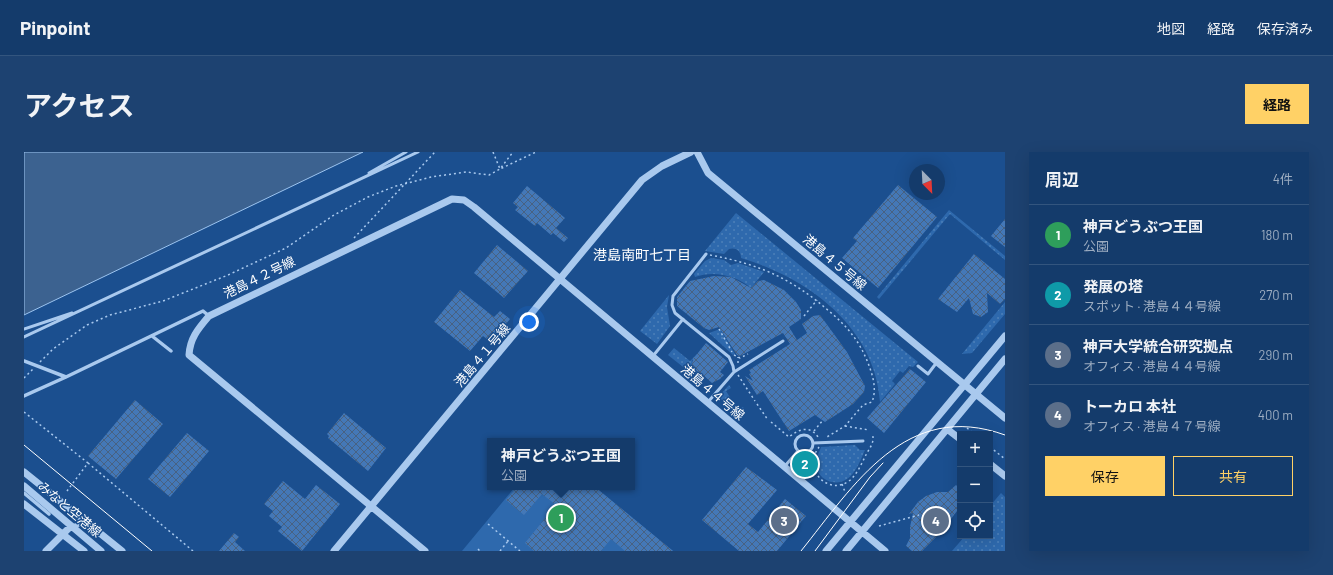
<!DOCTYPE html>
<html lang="ja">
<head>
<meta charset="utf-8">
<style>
	:root { --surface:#143b6b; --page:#1d4271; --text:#f1f3f6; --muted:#9dadc1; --line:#33557e; --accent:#ffd166 }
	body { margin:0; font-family:Barlow,"Noto Sans JP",sans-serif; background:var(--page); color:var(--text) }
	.controls { position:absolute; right:12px; bottom:12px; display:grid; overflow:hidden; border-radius:0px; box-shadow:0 4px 16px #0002 }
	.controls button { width:36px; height:36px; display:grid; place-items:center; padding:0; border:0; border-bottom:1px solid var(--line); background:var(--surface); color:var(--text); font:20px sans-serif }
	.compass { position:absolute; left:885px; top:12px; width:36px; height:36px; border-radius:50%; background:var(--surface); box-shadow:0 4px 16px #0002; rotate:156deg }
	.you { position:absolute; left:505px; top:170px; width:14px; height:14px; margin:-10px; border:3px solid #fff; border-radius:50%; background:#1a73e8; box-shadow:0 0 0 6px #1a73e833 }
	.badge { display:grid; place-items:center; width:26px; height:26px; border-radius:50%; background:var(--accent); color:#fff; font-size:13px; font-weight:700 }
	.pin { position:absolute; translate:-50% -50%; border:2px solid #fff; box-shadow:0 1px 4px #0006 }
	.popup { position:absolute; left:463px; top:286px; width:148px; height:52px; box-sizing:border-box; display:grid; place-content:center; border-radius:0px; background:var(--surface); filter:drop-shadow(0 1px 3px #0005); font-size:13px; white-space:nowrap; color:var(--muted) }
	.popup b { font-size:15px; color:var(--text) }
	.popup::after { content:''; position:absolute; left:50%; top:100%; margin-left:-8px; border:8px solid transparent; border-top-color:var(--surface) }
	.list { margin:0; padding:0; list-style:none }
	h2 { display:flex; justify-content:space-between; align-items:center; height:52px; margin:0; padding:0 16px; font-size:17px }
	h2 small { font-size:13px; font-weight:400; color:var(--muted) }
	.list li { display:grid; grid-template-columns:26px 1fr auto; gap:12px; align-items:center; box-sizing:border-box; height:60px; padding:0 16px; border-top:1px solid var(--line) }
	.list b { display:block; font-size:15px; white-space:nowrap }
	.list p { margin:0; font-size:13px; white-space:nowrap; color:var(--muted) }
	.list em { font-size:13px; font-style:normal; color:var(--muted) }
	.actions { display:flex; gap:8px; padding:12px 16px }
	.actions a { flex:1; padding:9px 0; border:1px solid var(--accent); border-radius:0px; text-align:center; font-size:14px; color:var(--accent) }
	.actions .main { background:var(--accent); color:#111 }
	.icon { flex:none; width:22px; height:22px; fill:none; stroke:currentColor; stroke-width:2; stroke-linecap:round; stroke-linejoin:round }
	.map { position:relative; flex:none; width:981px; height:399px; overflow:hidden; border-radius:0px }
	header { display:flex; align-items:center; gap:24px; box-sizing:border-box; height:56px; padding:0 20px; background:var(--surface); border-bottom:1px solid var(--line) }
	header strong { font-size:19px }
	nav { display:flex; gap:22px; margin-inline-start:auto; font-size:14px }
	.intro { display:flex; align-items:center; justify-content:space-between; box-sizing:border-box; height:96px; padding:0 24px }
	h1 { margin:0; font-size:28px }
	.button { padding:10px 18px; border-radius:0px; background:var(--accent); color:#111; font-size:14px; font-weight:700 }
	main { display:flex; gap:24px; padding:0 24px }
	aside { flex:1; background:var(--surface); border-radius:0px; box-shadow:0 4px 16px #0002 }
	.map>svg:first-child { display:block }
	.grass { fill:url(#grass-dots) }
	.green { fill:#2e69ad }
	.water { fill:#3c6290; stroke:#9cc4f0 }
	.building { fill:url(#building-cross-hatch) }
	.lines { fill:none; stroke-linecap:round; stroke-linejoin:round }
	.path { stroke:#a9c9ee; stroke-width:1.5; stroke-dasharray:2 3; stroke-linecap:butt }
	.service { stroke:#a9c9ee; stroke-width:3 }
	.pedestrian { stroke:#a9c9ee; stroke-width:3.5 }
	.minor { stroke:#a9c9ee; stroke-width:4 }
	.tertiary { stroke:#a9c9ee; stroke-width:7 }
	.tram { stroke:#fff; stroke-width:1 }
	.labels { text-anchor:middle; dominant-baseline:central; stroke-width:3; stroke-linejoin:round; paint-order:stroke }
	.street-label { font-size:13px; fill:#fff; stroke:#1b4f8f }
	.neighbourhood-label { font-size:14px; fill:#fff; stroke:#1b4f8f }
</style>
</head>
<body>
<header>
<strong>Pinpoint</strong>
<nav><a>地図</a><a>経路</a><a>保存済み</a></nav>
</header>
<div class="intro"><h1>アクセス</h1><a class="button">経路</a></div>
<main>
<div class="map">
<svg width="981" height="399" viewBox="0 0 981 399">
	<defs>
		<pattern id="grass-dots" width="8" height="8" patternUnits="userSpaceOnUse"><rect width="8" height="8" fill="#2e69ad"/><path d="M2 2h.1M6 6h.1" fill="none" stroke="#4d80b9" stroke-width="1.8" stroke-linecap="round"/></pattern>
		<pattern id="building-cross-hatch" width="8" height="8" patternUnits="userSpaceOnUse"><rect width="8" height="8" fill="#4478b7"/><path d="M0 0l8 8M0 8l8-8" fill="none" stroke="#486282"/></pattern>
	</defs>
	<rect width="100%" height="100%" fill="#1b4f8f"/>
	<path class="grass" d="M925 58 981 104V108L926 62 855 147 853 145Z
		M712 61 894 210 889 215 885 214 879 221 876 219 868 229 871 232 856 250C851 175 784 126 717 106 717 99 712 95 705 97L700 102 681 99Z
		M687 106 700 108 707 113 714 111 740 120 727 136C713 124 690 118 671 125L670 122 681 109Z
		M645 143 643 155 646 174 633 192 616 179Z
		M981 150V162L948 201 938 202Z
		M696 177 711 202 709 203 685 181Z
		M650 196 666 209 673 202 678 207 668 208 669 220 673 226 644 203Z
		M705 233 707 236 702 239 714 258 719 255 721 259 718 264 694 245Z
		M831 293 836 298H841C837 307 832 321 823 327 810 336 791 326 792 310 792 304 796 300 797 295Z
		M977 341 981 345V399H928L941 384H966V354Z"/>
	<path class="green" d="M491 335H571L649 399H438Z"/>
	<path class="water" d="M0 0H339L0 163Z"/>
	<path class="building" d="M874 33 913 65 854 136 818 106 833 89 829 86Z
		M503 34 541 66 532 76 544 86 540 90 529 81 527 83 513 71 511 74 491 58 494 55 489 51Z
		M981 67V95L967 84Z
		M473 93 504 119 480 146 450 121Z
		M950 102 981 127V147L976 152 963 141 964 160 957 165 949 162 945 146 933 160 914 147Z
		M690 124 707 125 727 136 734 129 740 128 760 138 772 150 777 158V167L765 175 773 188 783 181 778 172 789 164 796 163 823 200 841 234 840 240 829 252 801 270 791 263 765 279 739 239 733 243 721 224 729 229 725 222 727 221 725 218 766 192 759 181 716 204 713 203 695 175 685 178 680 176 653 154V145L666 129Z
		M436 138 470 165 476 159 486 167 467 190 459 184 446 199 410 170Z
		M682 191 704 210 696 220 700 223 696 227 688 231 680 224 676 229 669 220 668 212 669 207Z
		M886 217 902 230 860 281 843 266Z
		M111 248 139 272 92 327 64 304Z
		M320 261 362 296 344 319 304 286 305 284 303 282Z
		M163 281 185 299 146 345 124 327Z
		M722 315 753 338 724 372 734 380 761 347 782 364 753 399H715L678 368Z
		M259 329 281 347 292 333 316 352 278 399 254 379 258 375 245 364 249 359 240 352Z
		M932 333 936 337V355L918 379 898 399H888L882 394 886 386V375L889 361 885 362 894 350 902 344 913 340H924Z
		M493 335H525L538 346 547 335H571L649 399H601L587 387 577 399H510L501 391 532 353 518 342 500 363 482 348Z
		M210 381 215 385 211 390 221 399H195Z"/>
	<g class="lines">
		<path class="path" d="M469 0 476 17 512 0
			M330 86 411 0
			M686 103C735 112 769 127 806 160 823 174 836 190 844 211 849 224 853 237 848 250L839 253 821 274 803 285
			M780 164 793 148
			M695 177 708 200
			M710 203 716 206 724 202
			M16 210 29 197 63 173 86 163 139 149 204 123 262 96 310 63 344 45 372 34 407 25 442 20 465 23 476 17 489 0
			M714 211V205
			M714 223 731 249
			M0 226 9 217
			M733 252 744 268
			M0 260 64 311 43 339
			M747 270 765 285C775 277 786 273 794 285
			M821 274 845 278
			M943 276 950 282
			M790 279 799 268
			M966 295 981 307
			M789 305C786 324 807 342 825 329 834 322 838 310 843 301 847 294 851 289 848 281
			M64 311 169 399
			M772 315 779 307 790 303 795 295
			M818 332 821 340
			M464 372 496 399
			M855 374 895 363
			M454 397 456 399
			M476 399 484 389"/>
		<path class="service" d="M345 21 382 0
			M682 102 649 144 648 153 651 161 705 205 709 214 710 220
			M0 177 48 161
			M0 185 394 0
			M629 204 659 167
			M894 214 904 222 913 210
			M684 250 710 220 759 189
			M771 292a9 9 0 1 1 18 0a9 9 0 1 1-18 0Z
			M789 291 839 289
			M761 314 774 299"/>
		<path class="pedestrian" d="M128 184 147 199
			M0 209 42 225 179 159 185 164
			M0 244 42 225
			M0 341 25 362"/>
		<path class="minor" d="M48 374 65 371"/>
		<path class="tertiary" d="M673 0 684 21 981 266
			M923 277 936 287
			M966 312 981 324
			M0 320 98 399
			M0 334 77 399
			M0 352 60 399
			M22 399 47 374
			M310 399 618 28 638 14 667 0
			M401 399 165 203C166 186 174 177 185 164L428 47 440 48 450 55 861 399
			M802 399 981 184
			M822 399 981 207"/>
		<path class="tram" d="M0 293 128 399
			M777 399C830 333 882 247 981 283
			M791 399 846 325 859 311"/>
	</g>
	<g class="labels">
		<g class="street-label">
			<text transform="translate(811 110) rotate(40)">港島４５号線</text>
			<text transform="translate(235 125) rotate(-26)">港島４２号線</text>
			<text transform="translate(458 203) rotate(-50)">港島４１号線</text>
			<text transform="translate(689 240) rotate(40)">港島４４号線</text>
			<text transform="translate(46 357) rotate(40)">みなと空港線</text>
		</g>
		<g class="neighbourhood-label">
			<text x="618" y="102">港島南町七丁目</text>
		</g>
	</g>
</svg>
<div class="controls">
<button>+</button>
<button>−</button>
<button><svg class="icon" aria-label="locate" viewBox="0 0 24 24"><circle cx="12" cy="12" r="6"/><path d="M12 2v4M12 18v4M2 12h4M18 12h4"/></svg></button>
</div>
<svg class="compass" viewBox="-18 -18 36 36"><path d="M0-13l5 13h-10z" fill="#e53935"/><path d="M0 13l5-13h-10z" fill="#9dadc1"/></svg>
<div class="you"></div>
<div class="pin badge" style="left:537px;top:366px;background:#2e9e5b">1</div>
<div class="popup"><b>神戸どうぶつ王国</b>公園</div>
<div class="pin badge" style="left:781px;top:312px;background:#0f9aa8">2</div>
<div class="pin badge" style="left:760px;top:369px;background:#5c6f8a">3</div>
<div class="pin badge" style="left:912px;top:369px;background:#5c6f8a">4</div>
</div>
<aside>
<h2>周辺<small>4件</small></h2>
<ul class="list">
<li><span class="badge" style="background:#2e9e5b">1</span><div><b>神戸どうぶつ王国</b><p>公園</p></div><em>180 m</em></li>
<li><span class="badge" style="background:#0f9aa8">2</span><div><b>発展の塔</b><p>スポット · 港島４４号線</p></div><em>270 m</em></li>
<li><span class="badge" style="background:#5c6f8a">3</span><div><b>神戸大学統合研究拠点</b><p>オフィス · 港島４４号線</p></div><em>290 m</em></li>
<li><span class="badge" style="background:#5c6f8a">4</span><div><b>トーカロ 本社</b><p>オフィス · 港島４７号線</p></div><em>400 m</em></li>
</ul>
<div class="actions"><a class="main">保存</a><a>共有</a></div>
</aside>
</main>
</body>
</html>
